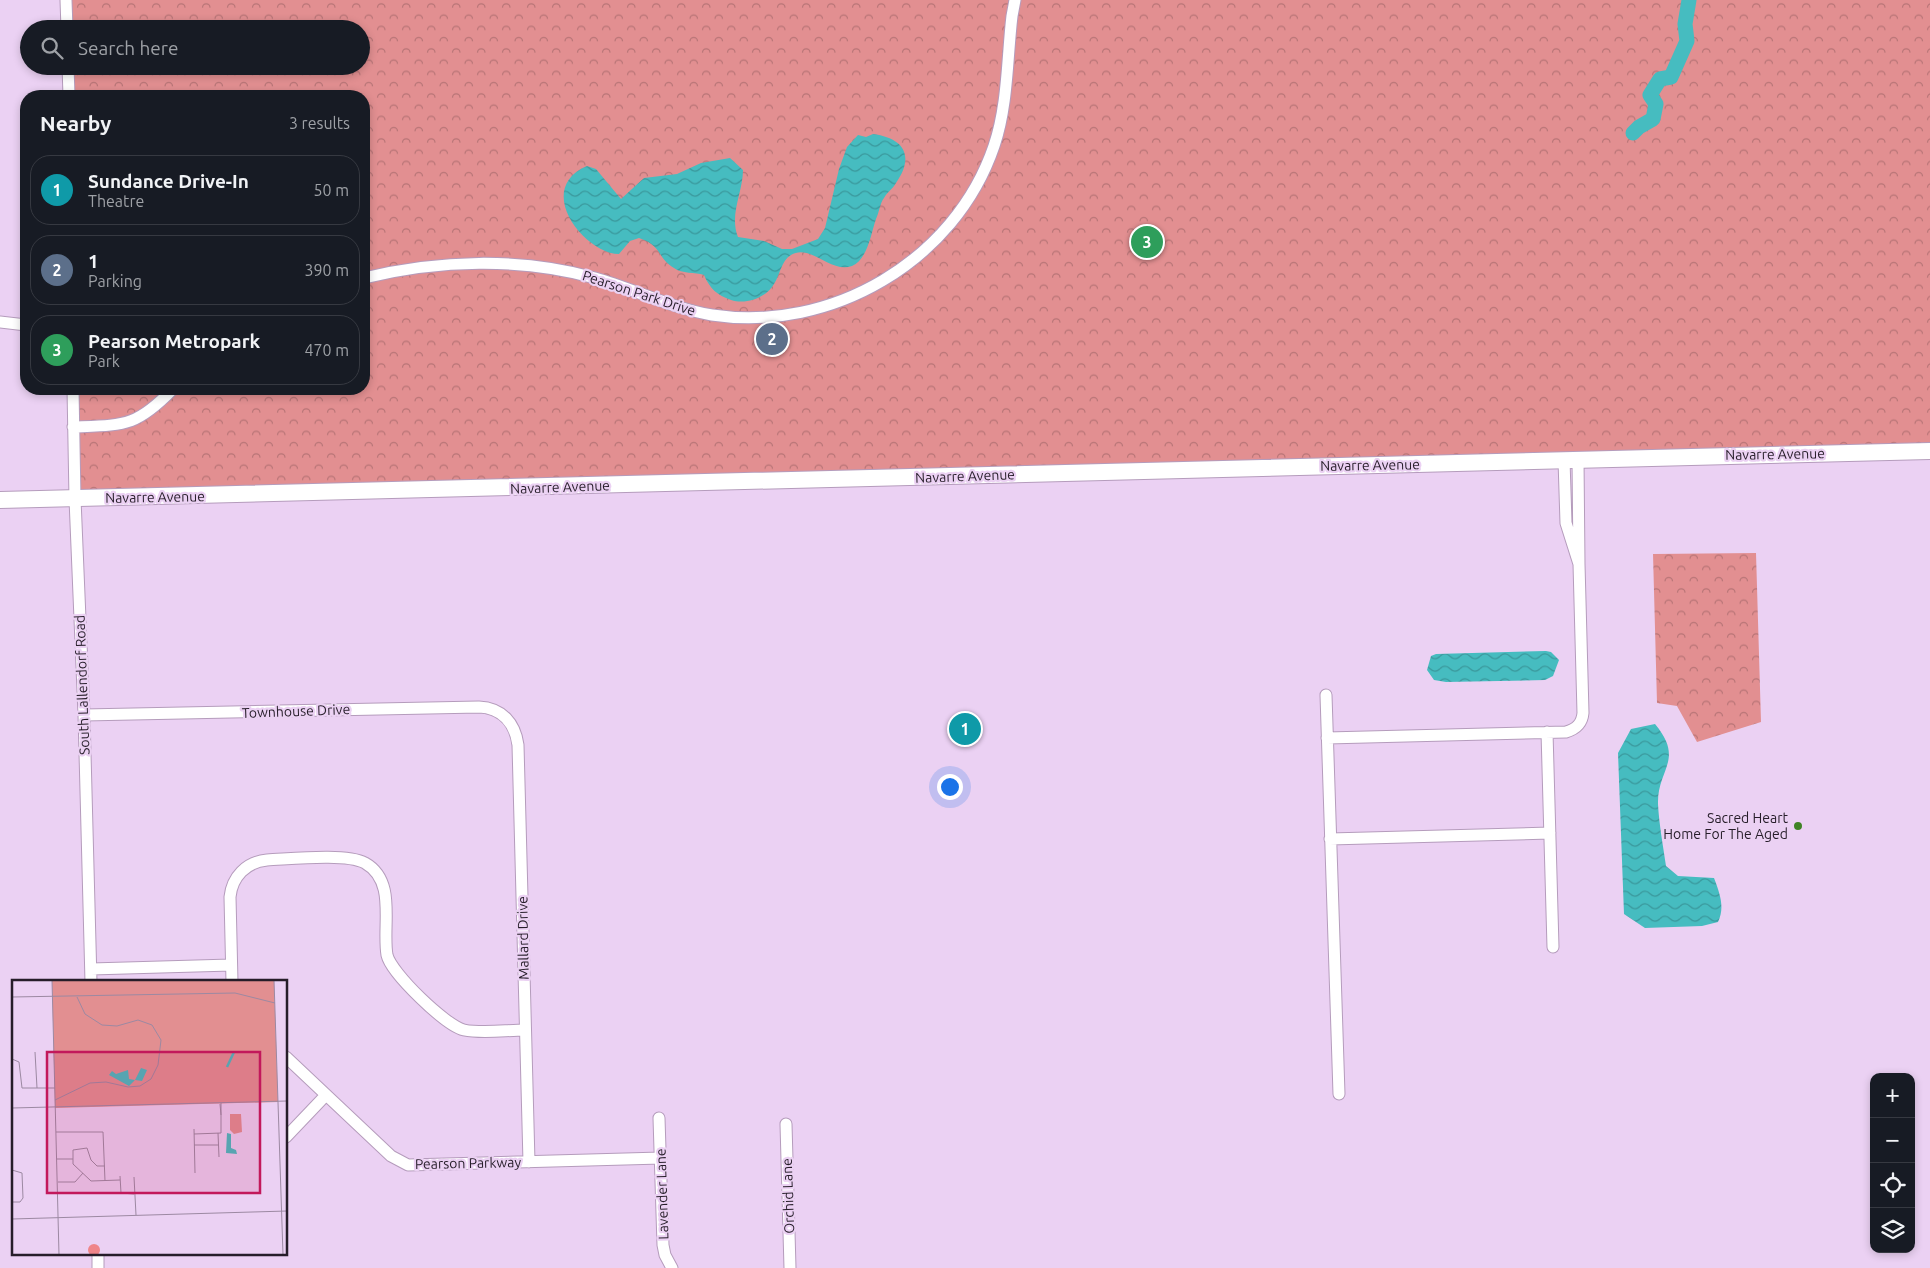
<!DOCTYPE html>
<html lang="en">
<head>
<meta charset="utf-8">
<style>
	:root { --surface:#171b24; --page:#20242c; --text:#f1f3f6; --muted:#9ea1a6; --line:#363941; --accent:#8c9099 }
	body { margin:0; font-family:Ubuntu,sans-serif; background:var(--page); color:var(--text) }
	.controls { position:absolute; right:15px; bottom:15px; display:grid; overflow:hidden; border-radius:10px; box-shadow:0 2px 8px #0003 }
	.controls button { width:45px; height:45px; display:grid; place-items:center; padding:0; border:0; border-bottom:1px solid var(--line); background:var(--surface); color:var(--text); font:25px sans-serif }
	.you { position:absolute; left:949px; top:786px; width:18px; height:18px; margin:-12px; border:4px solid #fff; border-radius:50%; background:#1a73e8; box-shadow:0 0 0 8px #1a73e833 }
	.badge { display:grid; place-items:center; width:32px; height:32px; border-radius:50%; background:var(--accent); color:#fff; font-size:16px; font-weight:700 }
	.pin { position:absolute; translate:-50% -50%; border:2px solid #fff; box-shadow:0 1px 5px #0006 }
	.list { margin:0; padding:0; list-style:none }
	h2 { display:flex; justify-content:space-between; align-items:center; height:65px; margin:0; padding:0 20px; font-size:21px }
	h2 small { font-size:16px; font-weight:400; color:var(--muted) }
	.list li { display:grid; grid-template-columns:32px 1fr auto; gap:15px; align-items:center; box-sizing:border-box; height:70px; margin:0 10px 10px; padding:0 10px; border:1px solid var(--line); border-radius:20px }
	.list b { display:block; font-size:19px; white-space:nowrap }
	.list p { margin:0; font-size:16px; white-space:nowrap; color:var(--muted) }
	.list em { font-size:16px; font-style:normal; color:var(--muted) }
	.icon { flex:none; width:28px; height:28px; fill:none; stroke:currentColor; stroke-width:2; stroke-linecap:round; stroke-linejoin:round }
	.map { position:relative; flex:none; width:1930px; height:1268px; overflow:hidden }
	.search { position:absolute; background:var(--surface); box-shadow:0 2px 8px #0003; left:20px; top:20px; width:350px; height:55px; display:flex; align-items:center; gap:12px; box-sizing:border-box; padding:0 18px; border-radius:28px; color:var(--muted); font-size:19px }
	.panel { position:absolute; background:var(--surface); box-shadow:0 2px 8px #0003; left:20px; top:90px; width:350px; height:305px; border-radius:20px }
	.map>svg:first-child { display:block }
	.park { fill:url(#park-crowns) }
	.water { fill:url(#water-waves) }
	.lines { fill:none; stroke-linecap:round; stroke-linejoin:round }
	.river { stroke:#46bcc0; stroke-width:15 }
	.minor-casing { stroke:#b59cbc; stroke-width:13 }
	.highway-casing { stroke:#b59cbc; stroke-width:18 }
	.minor { stroke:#fff; stroke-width:11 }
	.highway { stroke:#fff; stroke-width:16 }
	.poi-dot { fill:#3f8225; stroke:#ebd1f3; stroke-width:2 }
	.labels { text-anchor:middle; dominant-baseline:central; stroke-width:4.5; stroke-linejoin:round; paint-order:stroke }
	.street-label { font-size:14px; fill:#261d29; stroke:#ebd1f3 }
	.poi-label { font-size:14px; fill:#261d29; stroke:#ebd1f3; text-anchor:end }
	.inset-river { fill:none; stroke:#46bcc0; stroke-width:2.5 }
	.inset-road { fill:none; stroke:#9c89a2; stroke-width:1 }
	.view { fill:#c2185b; fill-opacity:0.15; stroke:#c2185b; stroke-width:2.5 }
	.inset-edge { fill:none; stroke:#261d29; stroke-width:2.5 }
</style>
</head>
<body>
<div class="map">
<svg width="1930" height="1268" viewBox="0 0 1930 1268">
	<defs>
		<pattern id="park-crowns" width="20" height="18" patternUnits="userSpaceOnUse" patternTransform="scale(1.25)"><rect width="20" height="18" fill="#e28f91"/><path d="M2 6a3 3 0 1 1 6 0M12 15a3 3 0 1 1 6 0" fill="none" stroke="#b77476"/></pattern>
		<pattern id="water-waves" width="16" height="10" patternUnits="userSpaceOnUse" patternTransform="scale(1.25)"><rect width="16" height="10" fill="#46bcc0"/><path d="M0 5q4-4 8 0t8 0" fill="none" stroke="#3a989c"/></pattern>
	</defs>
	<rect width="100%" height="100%" fill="#ebd1f3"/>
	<path class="park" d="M66 0H1930V451L75 499 73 389H364V96H69L68 66H361V29H67Z
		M1756 553 1761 722 1697 742 1677 706 1657 703 1653 554Z"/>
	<path class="water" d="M873 134C904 138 915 156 896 183 893 189 887 192 884 198 880 203 879 213 876 219 871 233 868 259 852 266 831 274 810 243 791 255 781 261 780 275 774 284 766 298 746 305 731 300 717 295 710 289 704 275 695 272 682 274 674 268 656 257 663 246 639 238L630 241 619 254C585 254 533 189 587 166L596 169 621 199 644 178 677 174 701 163 730 158 743 170C743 192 729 215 738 237L764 241 782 249H792L818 239 825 228 839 169 847 147 858 135 866 137Z
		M1546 651 1551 652 1559 660 1553 676 1545 680 1446 682 1434 680 1427 670 1431 656 1436 654Z
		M1655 724C1685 760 1657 769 1658 804 1659 824 1663 845 1666 866L1678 876 1714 878C1720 894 1725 907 1718 922L1702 926 1645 928 1624 914 1618 753 1631 729Z"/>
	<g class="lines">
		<path class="river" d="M1633 133 1639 127 1653 119 1656 104 1650 95 1660 79 1671 77 1687 41 1685 24 1689 0"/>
		<g class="minor-casing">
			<path id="minor" d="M66 0 67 29
				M68 66 69 96
				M364 278C438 260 520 257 595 278 634 289 671 308 712 315 831 333 955 261 994 146 1008 105 1007 58 1012 16L1015 0
				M0 322 26 325
				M73 389 75 499 84 715 91 982
				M73 427C125 425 136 427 173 389
				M1564 460 1566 523 1579 564 1578 459
				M1326 695 1339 1094
				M84 715 479 707C502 708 515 723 518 745L529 1162
				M1547 732 1553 947
				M1327 738 1566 732C1576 729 1582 724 1583 713L1579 564
				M1330 839 1550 833
				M91 969 231 965
				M232 982 230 897C232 877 246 862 267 860 291 859 346 853 365 863 397 881 382 925 387 955 391 973 446 1026 464 1030 483 1034 506 1030 525 1030
				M286 1057 391 1156 408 1165 661 1158
				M659 1118 663 1245 665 1255 672 1268
				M786 1124 790 1268
				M286 1137 326 1095
				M98 1254V1268"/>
		</g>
		<g class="highway-casing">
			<path id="highway" d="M0 500 1930 451"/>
		</g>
		<use href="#minor" class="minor"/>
		<use href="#highway" class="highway"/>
	</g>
	<circle class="poi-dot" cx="1798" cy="826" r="5"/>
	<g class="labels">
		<g class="street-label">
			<text transform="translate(639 293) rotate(18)">Pearson Park Drive</text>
			<text transform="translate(1775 454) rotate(-1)">Navarre Avenue</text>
			<text transform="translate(1370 465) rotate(-1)">Navarre Avenue</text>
			<text transform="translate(965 476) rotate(-2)">Navarre Avenue</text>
			<text transform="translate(560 487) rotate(-2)">Navarre Avenue</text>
			<text transform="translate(155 497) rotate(-1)">Navarre Avenue</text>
			<text transform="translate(82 685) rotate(-92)">South Lallendorf Road</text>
			<text transform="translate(296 711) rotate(-2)">Townhouse Drive</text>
			<text transform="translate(523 938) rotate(-91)">Mallard Drive</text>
			<text transform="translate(468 1163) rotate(-1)">Pearson Parkway</text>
			<text transform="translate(662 1194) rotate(-92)">Lavender Lane</text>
			<text transform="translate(788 1196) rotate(-92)">Orchid Lane</text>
		</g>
		<g class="poi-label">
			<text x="1788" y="818">Sacred Heart<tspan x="1788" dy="16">Home For The Aged</tspan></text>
		</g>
	</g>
	<g transform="translate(12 980)">
		<rect width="275" height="275" fill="#ebd1f3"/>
		<path d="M76 270a6 6 0 1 1 12 0a6 6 0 1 1-12 0Z" fill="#ef8589"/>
		<path d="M40 0H262L266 122 43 128ZM218 134H229L230 152 222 154 218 150Z" fill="#e28f91"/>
		<path d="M129 88 135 90 130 101 123 100 117 106 97 95 100 91 104 94 116 90 117 99 123 100ZM215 153 219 154V168L224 170 225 174 214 173Z" fill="#46bcc0"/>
		<path class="inset-river" d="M215 87 222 72"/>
		<path class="inset-road" d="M40 0 47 275M262 0 271 275M0 17 223 13 263 23M23 72 25 108M0 79 7 82 10 108H43M43 120 78 103 94 102 116 107 128 106 139 99 146 85 149 60 140 45 126 40 105 46 90 45 73 34 65 17M208 124 209 135V123M0 128 275 121M182 149 183 193M44 152H91L93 201M206 153 207 177M182 154 209 153V135M182 165H206M45 179H61M93 186H85L79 180 75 168 61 170V184L79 201 108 200M0 190 10 193 11 218 8 222H0M108 196 109 213 122 214M122 197 124 235M46 202H63L71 193M0 239 275 231"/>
		<path class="view" d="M35 72H248V213H35Z"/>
		<rect width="275" height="275" class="inset-edge"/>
	</g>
</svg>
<div class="controls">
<button>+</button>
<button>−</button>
<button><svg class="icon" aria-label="locate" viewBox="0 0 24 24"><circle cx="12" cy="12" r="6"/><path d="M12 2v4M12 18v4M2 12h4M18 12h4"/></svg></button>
<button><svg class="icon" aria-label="layers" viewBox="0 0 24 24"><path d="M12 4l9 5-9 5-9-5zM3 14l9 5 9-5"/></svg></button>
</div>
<div class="you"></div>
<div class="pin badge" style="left:965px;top:729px;background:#0f9aa8">1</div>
<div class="pin badge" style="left:772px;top:339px;background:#5c6f8a">2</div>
<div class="pin badge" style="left:1147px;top:242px;background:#2e9e5b">3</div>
<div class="search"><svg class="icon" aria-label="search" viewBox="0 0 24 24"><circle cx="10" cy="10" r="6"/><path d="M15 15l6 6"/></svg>Search here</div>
<section class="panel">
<h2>Nearby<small>3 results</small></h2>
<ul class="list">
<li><span class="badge" style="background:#0f9aa8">1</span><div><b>Sundance Drive-In</b><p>Theatre</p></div><em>50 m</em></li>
<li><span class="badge" style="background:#5c6f8a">2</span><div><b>1</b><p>Parking</p></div><em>390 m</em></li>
<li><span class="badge" style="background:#2e9e5b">3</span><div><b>Pearson Metropark</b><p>Park</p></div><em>470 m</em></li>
</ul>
</section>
</div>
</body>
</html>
